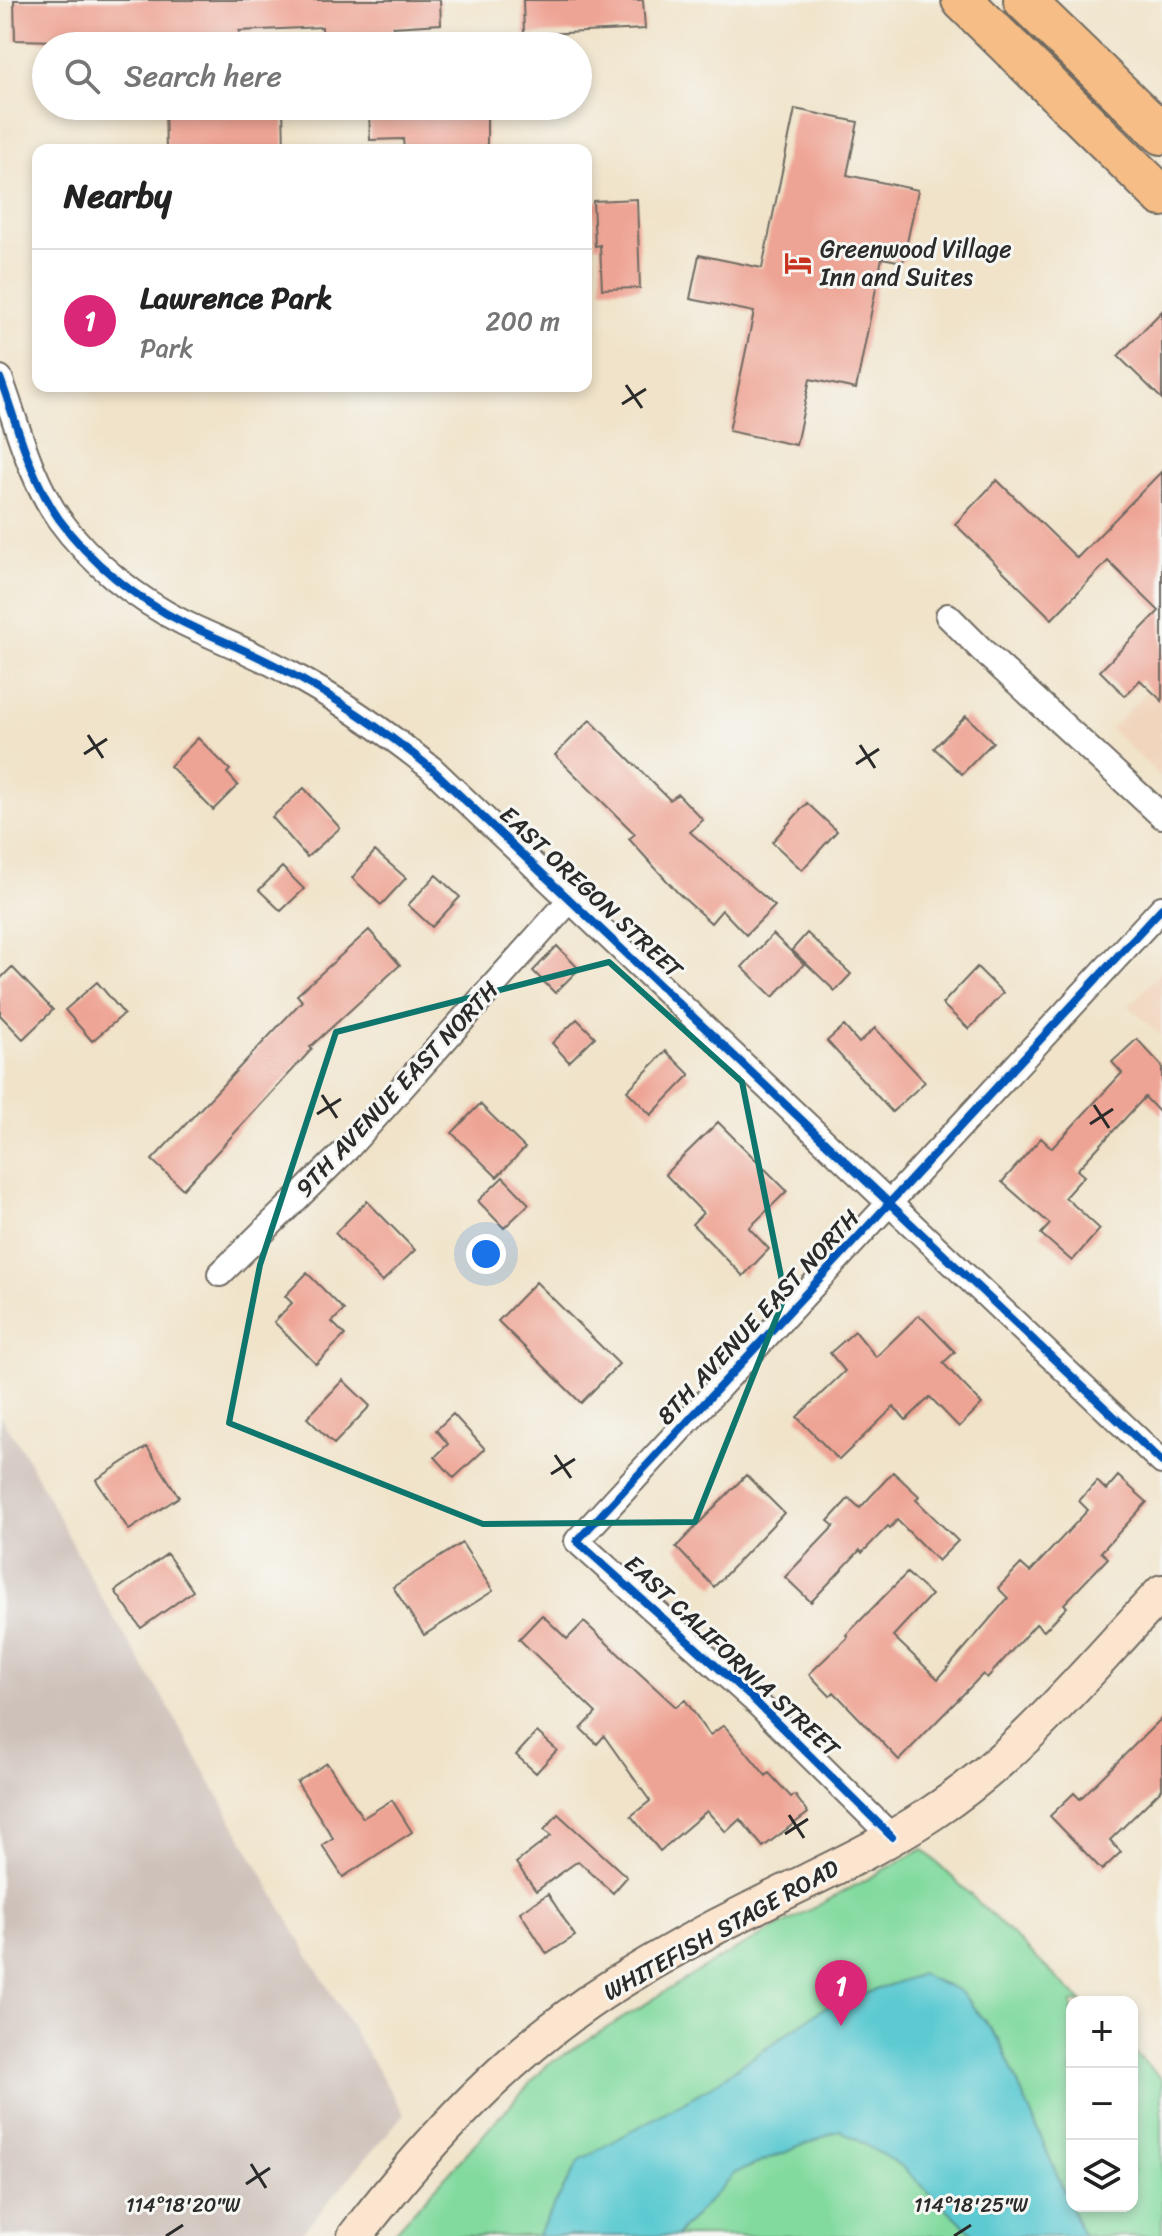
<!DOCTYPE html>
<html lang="en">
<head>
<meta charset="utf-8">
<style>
	:root { --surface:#fff; --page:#f6f6f6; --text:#222; --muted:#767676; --line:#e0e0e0; --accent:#db2777 }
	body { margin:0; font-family:Sriracha,sans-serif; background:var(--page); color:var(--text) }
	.controls { position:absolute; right:24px; bottom:24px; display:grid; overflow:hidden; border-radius:16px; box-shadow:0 4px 12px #0003 }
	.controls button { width:72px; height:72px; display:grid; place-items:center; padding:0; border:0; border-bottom:2px solid var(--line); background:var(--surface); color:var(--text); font:40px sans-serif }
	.you { position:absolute; left:486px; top:1254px; width:28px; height:28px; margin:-20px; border:6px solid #fff; border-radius:50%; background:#1a73e8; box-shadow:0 0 0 12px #1a73e833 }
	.badge { display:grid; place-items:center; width:52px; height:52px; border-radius:50%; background:var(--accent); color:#fff; font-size:26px; font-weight:700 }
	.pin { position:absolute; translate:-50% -66px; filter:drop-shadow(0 2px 4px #0008) }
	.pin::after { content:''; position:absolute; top:42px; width:28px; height:24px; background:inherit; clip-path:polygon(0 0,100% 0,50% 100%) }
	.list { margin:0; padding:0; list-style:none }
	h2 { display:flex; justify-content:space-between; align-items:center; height:104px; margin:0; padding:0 32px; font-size:34px }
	h2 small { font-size:26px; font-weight:400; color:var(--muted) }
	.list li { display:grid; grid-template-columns:52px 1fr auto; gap:24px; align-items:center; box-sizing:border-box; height:144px; padding:0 32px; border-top:2px solid var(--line) }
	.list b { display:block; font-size:30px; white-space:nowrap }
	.list p { margin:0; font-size:26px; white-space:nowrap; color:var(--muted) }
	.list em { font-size:26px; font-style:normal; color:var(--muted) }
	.icon { flex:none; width:44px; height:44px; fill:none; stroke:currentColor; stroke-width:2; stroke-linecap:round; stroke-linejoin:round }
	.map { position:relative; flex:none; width:1162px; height:2236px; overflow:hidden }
	.search { position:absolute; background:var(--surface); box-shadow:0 4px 12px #0003; left:32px; top:32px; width:560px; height:88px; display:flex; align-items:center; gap:20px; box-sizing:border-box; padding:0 28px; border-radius:44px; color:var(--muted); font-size:30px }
	.panel { position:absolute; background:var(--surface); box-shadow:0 4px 12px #0003; left:32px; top:144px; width:560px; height:248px; border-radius:16px }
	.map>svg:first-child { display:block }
	.built { fill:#f1d5bd }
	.industrial { fill:#cec1ba }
	.green { fill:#82da9f; stroke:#568265; stroke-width:2 }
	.water { fill:#5dcad2; stroke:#447a7e; stroke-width:2 }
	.building { fill:#eea494 }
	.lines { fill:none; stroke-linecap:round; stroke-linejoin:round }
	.minor-casing { stroke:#706b62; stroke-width:28 }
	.secondary-casing { stroke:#706b62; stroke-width:38 }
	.trunk-casing { stroke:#706b62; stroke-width:44 }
	.minor { stroke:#fff; stroke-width:24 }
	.secondary { stroke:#fbe5cf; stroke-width:34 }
	.trunk { stroke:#f6be86; stroke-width:40 }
	.cycleway-casing { stroke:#f6f6f2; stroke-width:13 }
	.cycleway { stroke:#0057b8; stroke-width:8 }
	.marked { fill:none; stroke:#0f766e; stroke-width:6; stroke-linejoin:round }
	.ticks { fill:none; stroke:#2b2b2b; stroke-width:3 }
	.labels { text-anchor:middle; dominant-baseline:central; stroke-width:6; stroke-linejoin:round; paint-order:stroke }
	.poi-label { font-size:24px; fill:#2b2b2b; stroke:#f6f6f2; text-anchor:start }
	.street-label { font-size:24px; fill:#2b2b2b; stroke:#f6f6f2 }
	.ticks-label { font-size:20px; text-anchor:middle; fill:#2b2b2b; stroke:#f6f6f2; stroke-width:6; stroke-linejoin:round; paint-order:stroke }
</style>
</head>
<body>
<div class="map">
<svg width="1162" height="2236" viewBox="0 0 1162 2236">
	<rect width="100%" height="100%" fill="#f6f6f2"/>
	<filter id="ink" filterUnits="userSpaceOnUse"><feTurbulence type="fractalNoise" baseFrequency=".0125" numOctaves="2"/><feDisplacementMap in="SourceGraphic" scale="16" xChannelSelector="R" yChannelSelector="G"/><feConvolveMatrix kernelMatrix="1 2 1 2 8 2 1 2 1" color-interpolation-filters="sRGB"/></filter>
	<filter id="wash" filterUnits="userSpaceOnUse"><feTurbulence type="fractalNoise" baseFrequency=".006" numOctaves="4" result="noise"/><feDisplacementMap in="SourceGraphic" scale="32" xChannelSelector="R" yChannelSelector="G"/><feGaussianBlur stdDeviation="1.8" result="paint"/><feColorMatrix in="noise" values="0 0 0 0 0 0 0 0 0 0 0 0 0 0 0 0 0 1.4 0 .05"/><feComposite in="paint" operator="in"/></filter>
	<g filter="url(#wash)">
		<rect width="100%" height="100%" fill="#f0e3c9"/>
		<path class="built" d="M1162 676V778L1111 729Z
			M1162 971V1037L1129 1006Z"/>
		<path class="industrial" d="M0 1416 22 1449 100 1595 163 1698 307 1953 404 2114 299 2236H0Z"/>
		<path class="green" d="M923 1849 1082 2002H1072V2206H1132V2050L1162 2079V2236H391L547 2065 713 1962Z"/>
		<path class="water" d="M921 1974 962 1993 999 2039 1083 2236H976L901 2166 840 2130 735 2173 676 2236H537L580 2160 708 2088 824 2008Z"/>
		<g id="blocks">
			<path class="building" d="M14 0H440L441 24 393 27 394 46H323L322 27 239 31V38L189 39V44L15 40Z
				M523 0H643L645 29 524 35Z
				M165 106H283L284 150H166Z
				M369 106H487V150H404L403 139 370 140Z
				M795 109 858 122 847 175 918 190 903 262 882 258 856 389 810 379 796 445 729 431 754 312 690 299 699 255 762 268Z
				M637 199 640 288 602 289 600 245 595 246 593 201Z
				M1162 311V399L1118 356Z
				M1162 471V701L1140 680 1125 696 1100 671 1159 611 1108 561 1052 619 955 524 997 480 1077 558Z
				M966 716 993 742 962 774 934 748Z
				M590 720 670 800 678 794 703 820 690 832 775 906 746 935 722 910 711 923 678 893 629 839 635 834 555 755Z
				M198 738 230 770 227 773 238 785 213 810 170 766Z
				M304 788 340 828 307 857 272 817Z
				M807 803 837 831 802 870 772 842Z
				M375 851 406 878 381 905 352 878Z
				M282 867 304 889 281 911 259 890Z
				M436 875 460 897 432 927 408 905Z
				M369 930 400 965 310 1047 312 1049 183 1189 152 1160 302 1001 297 995Z
				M807 933 851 974 835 991 792 950Z
				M773 934 804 964 773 997 742 967Z
				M557 946 579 969 555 993 533 971Z
				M12 967 53 1010 23 1039 0 1015V979Z
				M977 967 1003 993 969 1029 942 1004Z
				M97 982 124 1014 92 1041 65 1010Z
				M577 1019 595 1037 569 1062 552 1043Z
				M844 1026 859 1043 875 1028 925 1082 892 1112 827 1041Z
				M1137 1039 1162 1066V1115L1145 1097 1077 1170 1084 1176 1065 1197 1100 1229 1072 1261 1041 1234 1050 1224 1002 1182 1041 1138 1052 1148 1122 1073 1112 1062Z
				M666 1051 690 1075 651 1115 627 1091Z
				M480 1104 525 1148 497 1177 452 1133Z
				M718 1122 787 1191 749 1228 769 1249 743 1276 692 1224 703 1213 665 1174Z
				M503 1177 529 1204 504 1228 478 1201Z
				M367 1201 415 1250 382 1282 335 1233Z
				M307 1273 344 1310 332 1322 345 1335 316 1364 274 1322 292 1303 285 1296Z
				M536 1282 619 1364 581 1403 498 1321Z
				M919 1315 955 1352 943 1363 982 1404 959 1427 930 1397 906 1420 894 1407 839 1460 797 1417 845 1371 830 1353 855 1331 876 1357Z
				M343 1380 370 1406 334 1444 307 1418Z
				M453 1414 485 1449 454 1478 435 1457 448 1444 436 1430Z
				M147 1447 179 1497 129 1530 96 1480Z
				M893 1472 919 1496 916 1500 958 1541 938 1561 897 1520 890 1528 888 1526 862 1553 860 1550 811 1602 785 1577 834 1526 828 1521 849 1498 860 1508Z
				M746 1475 784 1513 714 1587 676 1547Z
				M1118 1476 1147 1502 1101 1552 1108 1558 1064 1604 1067 1607 1044 1631 1036 1624 987 1678 983 1674 899 1760 834 1692 830 1696 809 1674 848 1637 846 1635 907 1573 931 1595 893 1636 938 1679 1008 1598 998 1588 1021 1564 1030 1572 1088 1510 1079 1501 1097 1481 1106 1490Z
				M462 1543 493 1591 424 1635 393 1587Z
				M167 1554 193 1591 141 1628 115 1591Z
				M542 1615 567 1639 584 1622 676 1707 685 1700 710 1735 724 1725 766 1776 769 1773 791 1797 795 1795 808 1813 763 1847 740 1819 726 1832 707 1811 660 1851 631 1816 650 1801 604 1736 597 1744 581 1729 596 1713 519 1639Z
				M1162 1718V1789L1110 1840 1121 1852 1102 1870 1050 1816 1074 1793 1080 1799Z
				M537 1732 557 1750 536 1773 516 1755Z
				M327 1763 363 1818 392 1800 412 1832 343 1877 322 1845 333 1838 297 1782Z
				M558 1814 627 1877 613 1893 578 1861 536 1891 516 1863 551 1836 544 1830Z
				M548 1894 575 1936 547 1954 520 1912Z"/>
		</g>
	</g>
	<g filter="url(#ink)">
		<use href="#blocks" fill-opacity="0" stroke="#706b62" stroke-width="2"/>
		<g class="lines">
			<g class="minor-casing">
				<path id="minor" d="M0 378C17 424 30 478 59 519 90 562 136 599 184 623 217 639 252 652 284 670 337 698 385 731 431 768L1162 1462
					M948 616 983 651 1162 816
					M220 1274 347 1149 570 900
					M892 1837 753 1699 577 1541 1162 908"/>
			</g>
			<g class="secondary-casing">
				<path id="secondary" d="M355 2236C430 2139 514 2047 619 1982 661 1956 706 1931 751 1909 811 1878 875 1851 932 1813 1021 1755 1089 1669 1162 1592"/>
			</g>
			<g class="trunk-casing">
				<path id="trunk" d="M962 0 1162 196
					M1024 0 1162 134"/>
			</g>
			<use href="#minor" class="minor"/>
			<use href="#secondary" class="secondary"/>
			<use href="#trunk" class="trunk"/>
			<g class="cycleway-casing">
				<path id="cycleway" d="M0 378C17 424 30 478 59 519 90 562 136 599 184 623 217 639 252 652 284 670 337 698 385 731 431 768L1162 1462
					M892 1837 753 1699 577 1541 1162 908"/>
			</g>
			<use href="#cycleway" class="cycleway"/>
		</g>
	</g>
	<path class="marked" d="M609 962 742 1082 785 1296 695 1522 483 1524 229 1423 260 1265 336 1032Z"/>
	<path class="ticks" d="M626 385 642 408M622 404 646 389M88 735 103 758M860 745 875 768M84 754 107 739M856 764 879 749M322 1095 337 1118M1094 1105 1109 1128M317 1114 341 1099M1090 1124 1113 1109M555 1455 571 1478M551 1474 575 1459M789 1815 804 1838M785 1834 808 1819M251 2164 266 2188M246 2184 270 2168M166 2236 183 2225M954 2236 971 2225"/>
	<defs>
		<g id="hotel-bare" transform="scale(2.16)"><path d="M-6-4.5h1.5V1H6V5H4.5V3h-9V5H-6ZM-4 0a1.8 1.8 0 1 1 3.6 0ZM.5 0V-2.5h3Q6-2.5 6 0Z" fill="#c8321e" stroke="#f6f6f2" stroke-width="2.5" paint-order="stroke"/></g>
	</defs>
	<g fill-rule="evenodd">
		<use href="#hotel-bare" x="798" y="263"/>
	</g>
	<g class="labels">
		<g class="poi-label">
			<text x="820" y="249">Greenwood Village<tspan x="820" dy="28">Inn and Suites</tspan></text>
		</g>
		<g class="street-label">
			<text transform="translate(591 892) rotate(43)">EAST OREGON STREET</text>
			<text transform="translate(397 1089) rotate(-47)">9TH AVENUE EAST NORTH</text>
			<text transform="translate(758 1317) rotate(-47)">8TH AVENUE EAST NORTH</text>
			<text transform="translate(732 1656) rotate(43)">EAST CALIFORNIA STREET</text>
			<text transform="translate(721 1930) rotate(-29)">WHITEFISH STAGE ROAD</text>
		</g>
	</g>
	<g class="ticks-label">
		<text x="183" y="2212">114°18'20"W</text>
		<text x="971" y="2212">114°18'25"W</text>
	</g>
</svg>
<div class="controls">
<button>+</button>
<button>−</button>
<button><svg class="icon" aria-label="layers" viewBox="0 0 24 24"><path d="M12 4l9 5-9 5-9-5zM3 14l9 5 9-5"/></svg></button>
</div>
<div class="you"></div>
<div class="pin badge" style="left:841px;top:2026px">1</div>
<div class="search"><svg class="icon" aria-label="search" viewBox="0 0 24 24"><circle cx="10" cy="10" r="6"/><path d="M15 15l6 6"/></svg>Search here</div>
<section class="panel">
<h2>Nearby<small></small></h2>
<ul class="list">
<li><span class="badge">1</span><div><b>Lawrence Park</b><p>Park</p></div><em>200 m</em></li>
</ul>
</section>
</div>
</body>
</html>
